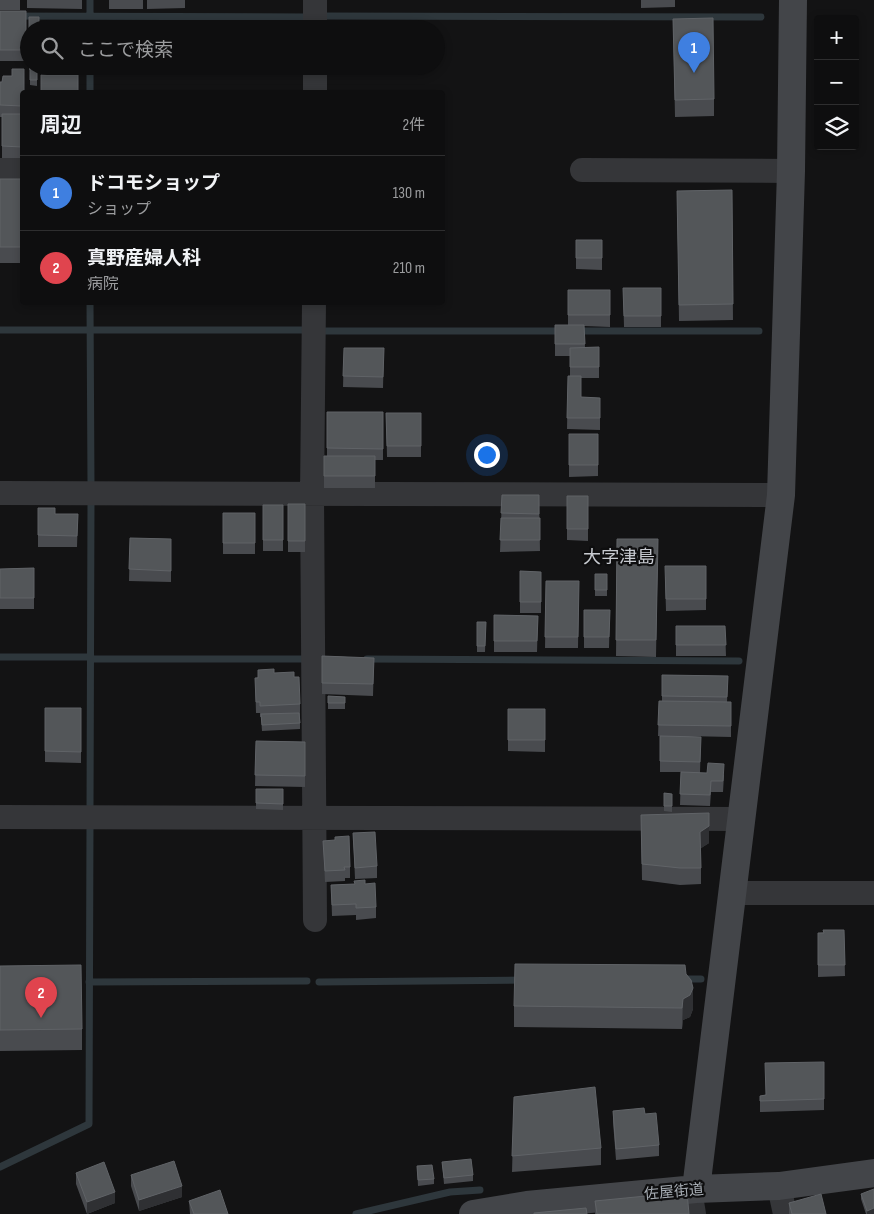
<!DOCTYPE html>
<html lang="ja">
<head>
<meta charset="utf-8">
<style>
	:root { --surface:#0e0e0f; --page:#1c1c1d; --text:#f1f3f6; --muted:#9b9c9e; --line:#2e2e2f; --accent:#7c3aed }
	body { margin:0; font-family:"Sofia Sans Condensed","Noto Sans JP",sans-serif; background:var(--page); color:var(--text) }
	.controls { position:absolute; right:15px; top:15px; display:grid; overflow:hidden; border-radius:5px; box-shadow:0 2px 8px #0003 }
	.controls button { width:45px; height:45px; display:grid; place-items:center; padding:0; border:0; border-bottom:1px solid var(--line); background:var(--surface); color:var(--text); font:25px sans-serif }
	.you { position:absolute; left:486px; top:454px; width:18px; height:18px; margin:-12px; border:4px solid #fff; border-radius:50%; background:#1a73e8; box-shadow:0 0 0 8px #1a73e833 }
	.badge { display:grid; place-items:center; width:32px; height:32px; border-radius:50%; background:var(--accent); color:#fff; font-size:16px; font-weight:700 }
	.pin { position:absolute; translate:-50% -41px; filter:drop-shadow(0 1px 2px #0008) }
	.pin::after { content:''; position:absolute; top:26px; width:18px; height:15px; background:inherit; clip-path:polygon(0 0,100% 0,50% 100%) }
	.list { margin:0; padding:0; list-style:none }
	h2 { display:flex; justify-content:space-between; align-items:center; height:65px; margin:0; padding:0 20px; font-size:21px }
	h2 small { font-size:16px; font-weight:400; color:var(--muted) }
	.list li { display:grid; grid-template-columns:32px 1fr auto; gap:15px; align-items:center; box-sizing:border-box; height:75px; padding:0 20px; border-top:1px solid var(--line) }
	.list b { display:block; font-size:19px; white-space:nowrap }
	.list p { margin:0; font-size:16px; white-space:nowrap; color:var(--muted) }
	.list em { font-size:16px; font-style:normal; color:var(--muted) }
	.icon { flex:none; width:28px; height:28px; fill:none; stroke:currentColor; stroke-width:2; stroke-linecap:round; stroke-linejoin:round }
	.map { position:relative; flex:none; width:874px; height:1214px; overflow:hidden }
	.search { position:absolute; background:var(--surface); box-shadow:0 2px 8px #0003; left:20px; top:20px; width:425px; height:55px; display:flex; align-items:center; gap:12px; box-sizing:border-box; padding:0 18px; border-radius:28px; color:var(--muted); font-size:19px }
	.panel { position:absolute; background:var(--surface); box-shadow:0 2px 8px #0003; left:20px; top:90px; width:425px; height:215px; border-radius:5px }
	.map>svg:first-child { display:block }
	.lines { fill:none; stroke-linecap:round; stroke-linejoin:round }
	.stream { stroke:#2e373c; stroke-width:7 }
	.street { stroke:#353639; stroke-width:24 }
	.secondary { stroke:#434549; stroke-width:28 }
	.wall { fill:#494b4f }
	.shaded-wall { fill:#2f3033 }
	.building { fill:#535659; stroke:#606367 }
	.labels { text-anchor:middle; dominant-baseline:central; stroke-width:4.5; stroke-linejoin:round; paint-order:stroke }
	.street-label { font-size:15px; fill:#a6acb3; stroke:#0e0e0f }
	.quarter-label { font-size:18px; fill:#c7cad0; stroke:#0e0e0f }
</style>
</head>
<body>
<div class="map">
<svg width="874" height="1214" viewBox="0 0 874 1214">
	<rect width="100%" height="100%" fill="#131314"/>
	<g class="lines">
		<path class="stream" d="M90 0V29
			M0 16 308 17
			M321 16 761 17
			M90 66V92
			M90 302 91 486
			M0 330H306
			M319 331H564
			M577 331H759
			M0 657H91
			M91 659H306
			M367 659 739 661
			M90 811 91 501
			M681 979H701
			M89 982 307 981
			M319 982 523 980
			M0 1167 89 1124 90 823
			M356 1214 450 1192 480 1190"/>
		<path class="street" d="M315 0V29
			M315 66V92
			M0 170H22
			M582 170 791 171
			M314 302 312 495 315 920
			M0 493 781 495
			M0 817 743 819
			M733 893H874
			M779 1186 785 1214
			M690 1190 694 1214"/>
		<path class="secondary" d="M696 1189 781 495 791 171 793 0
			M473 1214 527 1205 696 1189 779 1186 874 1173"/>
	</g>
	<path class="wall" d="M0 0H20V10H0Z
		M27 0H82V9L27 8Z
		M109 0H143V9H109Z
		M147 0H185V8L147 9Z
		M641 0H675V7L641 8Z
		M0 11H26V61H0Z
		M673 19 714 99V116L675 117Z
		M29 61V66H39V70H37V86L30 85V70H29Z
		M41 66H78V70H41Z
		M0 82 22 92V158H2V117H0Z
		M0 179H22V263H0Z
		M732 190 733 320 679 321 677 191Z
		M576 240H602V270L576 269Z
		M623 288H661V327H624Z
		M568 290H610V327L584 326 585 347H599V378H581V397L600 398V430L567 429 568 376H570V356H555V325H568Z
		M344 348H384L383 388 343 387Z
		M327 412H383V460H375V488H324V456H327Z
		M386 413H421V457H387Z
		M569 434H598V476L569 477Z
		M502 495H539L540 551 500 552Z
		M567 496H588V541L567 540Z
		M288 504H305V552H288Z
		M263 505H283V551H263Z
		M38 508 55 514H78L77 547H38Z
		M223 513H255V554H223Z
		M130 538 171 539V582L129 581Z
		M617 539H658L656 657 616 656Z
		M706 566V610L666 611 665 577Z
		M34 568V609H0V569Z
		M520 571 541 572V613H520Z
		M595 574H607V596H595Z
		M546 581H579L578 648H545Z
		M584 610H610L609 648H584Z
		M494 615 538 616 537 652H494Z
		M477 622H486L485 652H477Z
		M676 626H725L726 656H676Z
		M322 656 374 658 373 696 322 694Z
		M274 673 294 677 300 704V729L262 731 261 717H260V713H256L255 678Z
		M662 675 728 676 727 702H731V737L686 736 701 737 700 773 724 775 723 792H711L710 806 680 805 681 772H660V736H658L659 701 662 702Z
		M328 696 345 697V709H328Z
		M45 708H81V763L45 762Z
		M508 709H545V752L508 751Z
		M256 741 305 742V787L255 786Z
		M256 789H283V810L256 809Z
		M664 793 672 794V812L664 811Z
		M641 815 709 843 701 848V884L680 885 642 880Z
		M353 833 377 866V878L355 879Z
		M323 841 350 867V878H345V881L325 882Z
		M365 884 376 907V918L356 920V915L332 916 331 885Z
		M844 930 845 976 818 977V933Z
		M0 966 82 1029V1050L0 1051Z
		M686 974 693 1009 690 1017 683 1020 682 1029 514 1027V1006Z
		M824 1062V1110L760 1112V1096L765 1095Z
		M514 1097 601 1148V1165L512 1172Z
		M613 1111 645 1114 659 1145V1156L616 1160 613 1122Z
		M442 1162 473 1175V1181L444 1184Z
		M417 1166 434 1179V1184L418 1186Z
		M76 1173 115 1203 87 1214 76 1184Z
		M131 1175 182 1197 139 1211 131 1186Z
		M861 1194 874 1214H866L861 1199Z
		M189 1201 228 1214H190Z
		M595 1201 689 1214H595Z
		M789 1203 826 1214H789Z"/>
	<path class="shaded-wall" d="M709 826V843L700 849V832Z
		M693 988V1009L690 1017 683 1020 682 1029 683 999Z
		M182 1186V1197L139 1211V1200Z
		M115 1192V1203L87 1214V1202Z
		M874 1208V1214H867V1211Z"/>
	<path class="building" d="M0 11H26V50H0Z
		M29 17H39V29H29Z
		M713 18 714 99 675 100 673 19Z
		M42 26H79L78 29H42Z
		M30 67H37V80H30Z
		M12 69H24V92H22V106L0 105V82H2L3 76H12Z
		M41 75H78V92H41Z
		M2 114H22V147L2 146Z
		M0 179H22V247H0Z
		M732 190 733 304 679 305 677 191Z
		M576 240H602V258H576Z
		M623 288H661V316H624Z
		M568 290H610V315H568Z
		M555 325H584L585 344H555Z
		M599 347V367H570V348Z
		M344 348H384L383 377 343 376Z
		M568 376H581V397L600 398V418H567Z
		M327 412H383V449L327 448Z
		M386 413H421V446H387Z
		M569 434H598V465H569Z
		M324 456H375V476H324Z
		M502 495H539V514L501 513Z
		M567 496H588V529H567Z
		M288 504H305V541H288Z
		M263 505H283V540H263Z
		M38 508H55V514H78L77 536 38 535Z
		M223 513H255V543H223Z
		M501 518H540V540H500Z
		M130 538 171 539V571L129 569Z
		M617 539H658L656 640H616Z
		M665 566H706V599H666Z
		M34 568V598H0V569Z
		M520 571 541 572V602H520Z
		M595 574H607V590H595Z
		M546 581H579L578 637H545Z
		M584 610H610L609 637H584Z
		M494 615 538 616 537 641H494Z
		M477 622H486L485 646H477Z
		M676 626H725L726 645H676Z
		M322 656 374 658 373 684 322 683Z
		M274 669V673L294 672V677H299L300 704 260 706V702H256L255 678H258V670Z
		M662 675 728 676 727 697 662 696Z
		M328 696 345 697V703H328Z
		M659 701 731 702V726L658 725Z
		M45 708H81V752L45 751Z
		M508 709H545V740H508Z
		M299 713 300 723 262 725 261 714Z
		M660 736 701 737 700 762 660 761Z
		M256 741 305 742V776L255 775Z
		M708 763 724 764 723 781H711L710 795 680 794 681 772 707 773Z
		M256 789H283V804L256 803Z
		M664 793 672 794V806H664Z
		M709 813V826L700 832 701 868H680L642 864 641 815Z
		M375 832 377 866 355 868 353 833Z
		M349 836 350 867H344L345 870 325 871 323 841 335 840V837Z
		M365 880V884L375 883 376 907 356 908V904L332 905 331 885 355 884 354 881Z
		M823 930H844L845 965H818V933H824Z
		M515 964 685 965 686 974 691 980 693 988 690 995 683 999 682 1008 514 1006Z
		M81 965 82 1029 0 1030V966Z
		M824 1062V1099L760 1101V1096L766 1095 765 1063Z
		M595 1087 601 1148 512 1156 514 1097Z
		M644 1108 645 1114 656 1113 659 1145 616 1149 613 1111Z
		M471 1159 473 1175 444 1178 442 1162Z
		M174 1161 182 1186 139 1200 131 1175Z
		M104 1162 115 1192 87 1202 76 1173Z
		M432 1165 434 1179 418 1180 417 1166Z
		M874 1189V1208L867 1211 861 1194Z
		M220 1190 228 1214H194L189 1201Z
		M687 1192 689 1214H597L595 1201Z
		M821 1194 826 1214H792L789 1203Z
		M586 1208 587 1214H534V1213Z"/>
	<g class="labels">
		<g class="street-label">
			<text transform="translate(674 1192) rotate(-5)">佐屋街道</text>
		</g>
		<g class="quarter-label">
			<text x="619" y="557">大字津島</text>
		</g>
	</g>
</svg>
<div class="controls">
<button>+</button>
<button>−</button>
<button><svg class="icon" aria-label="layers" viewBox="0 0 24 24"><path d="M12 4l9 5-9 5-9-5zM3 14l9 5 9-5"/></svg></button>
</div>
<div class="you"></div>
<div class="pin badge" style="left:694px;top:73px;background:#3f7fe0">1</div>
<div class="pin badge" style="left:41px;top:1018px;background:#e0444e">2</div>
<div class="search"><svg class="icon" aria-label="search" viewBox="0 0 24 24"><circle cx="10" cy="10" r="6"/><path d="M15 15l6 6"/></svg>ここで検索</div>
<section class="panel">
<h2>周辺<small>2件</small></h2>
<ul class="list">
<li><span class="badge" style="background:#3f7fe0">1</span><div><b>ドコモショップ</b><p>ショップ</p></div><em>130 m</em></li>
<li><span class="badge" style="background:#e0444e">2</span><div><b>真野産婦人科</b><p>病院</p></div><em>210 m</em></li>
</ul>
</section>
</div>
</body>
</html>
